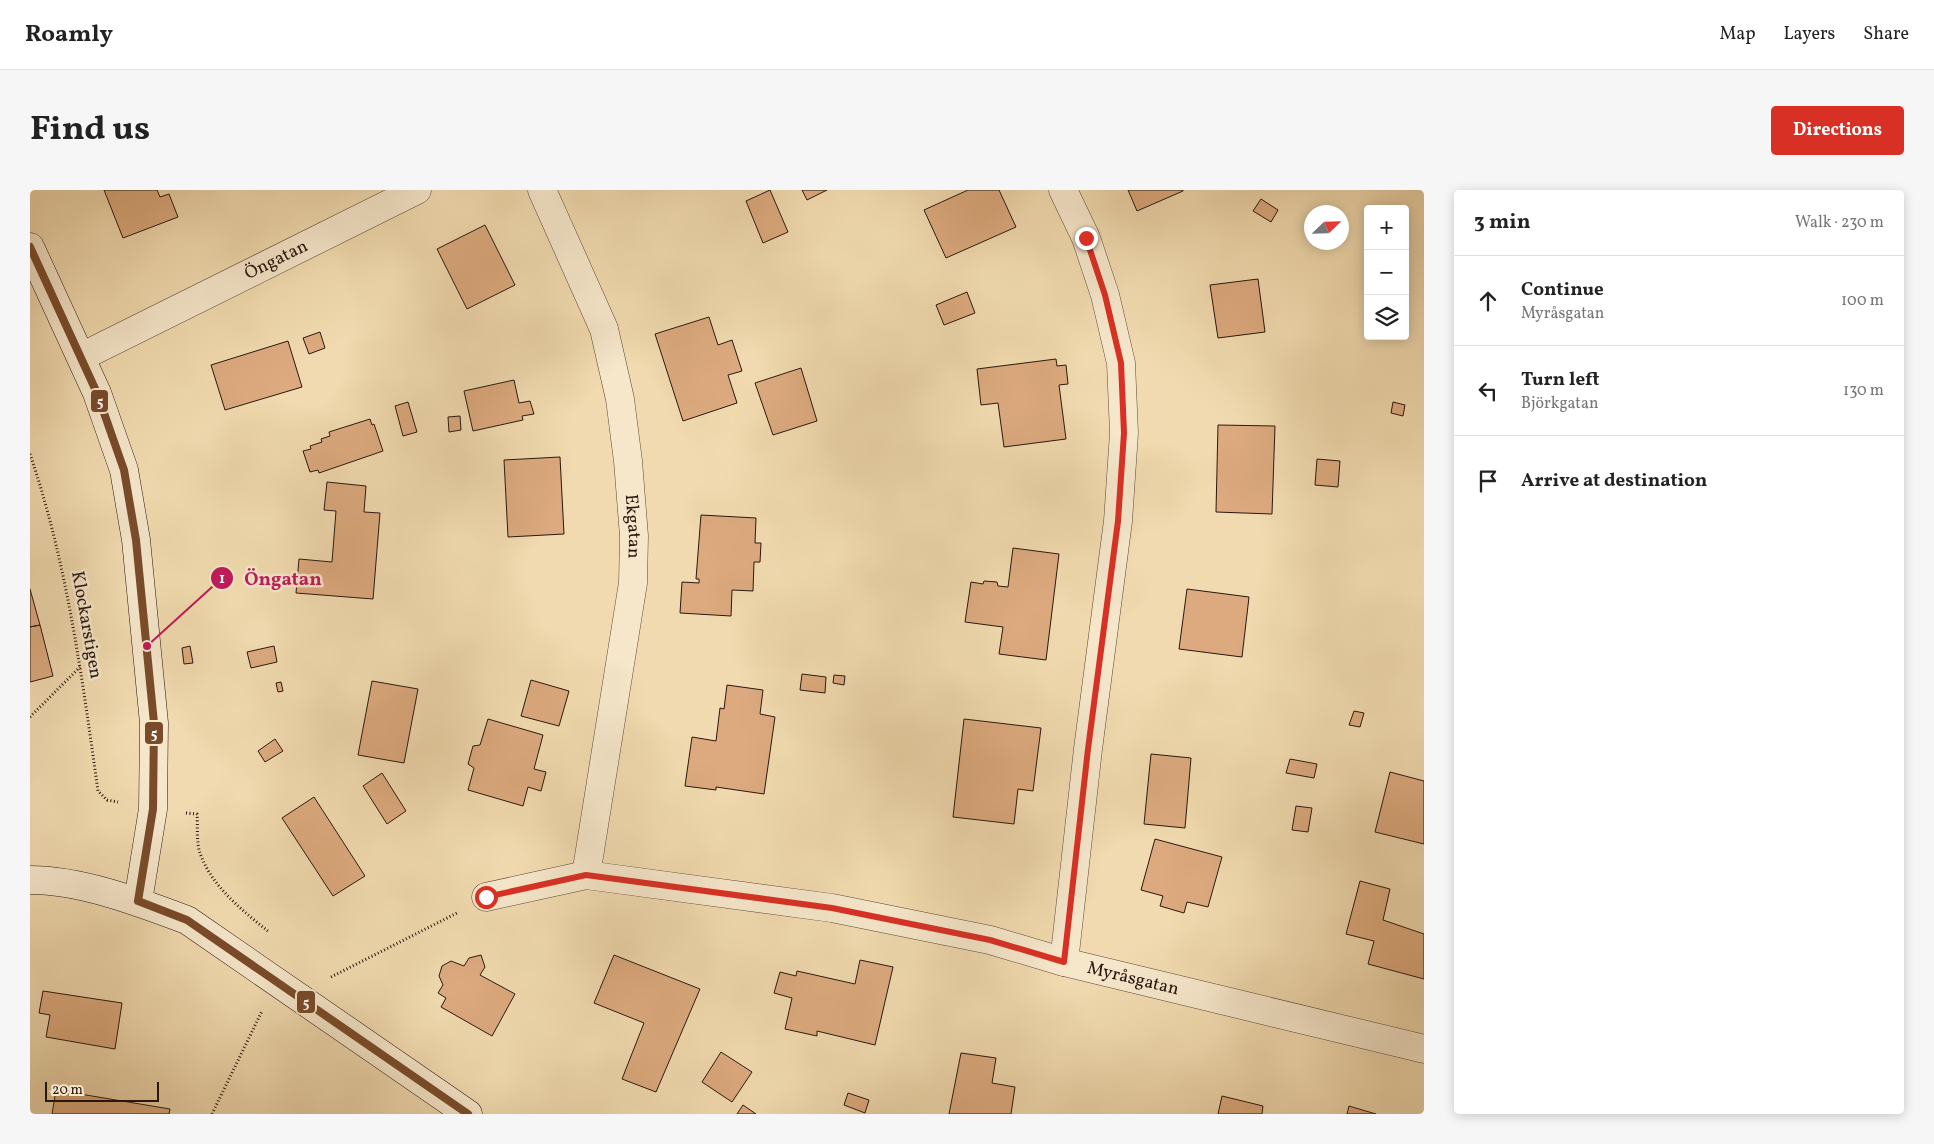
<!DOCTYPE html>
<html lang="en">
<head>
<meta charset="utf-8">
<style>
	:root { --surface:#fff; --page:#f6f6f6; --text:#222; --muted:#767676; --line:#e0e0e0; --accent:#d93025 }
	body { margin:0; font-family:Vollkorn,serif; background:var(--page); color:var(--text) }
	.controls { position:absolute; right:15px; top:15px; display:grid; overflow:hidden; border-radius:5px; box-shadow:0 2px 12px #0003 }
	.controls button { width:45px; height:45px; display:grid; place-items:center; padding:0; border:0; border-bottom:1px solid var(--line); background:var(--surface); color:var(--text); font:25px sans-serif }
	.compass { position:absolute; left:1274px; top:15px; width:45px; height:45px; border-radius:50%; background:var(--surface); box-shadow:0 2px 12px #0003; rotate:67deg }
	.scale { position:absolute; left:15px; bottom:12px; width:114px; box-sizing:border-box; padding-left:5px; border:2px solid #291810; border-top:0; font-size:14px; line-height:18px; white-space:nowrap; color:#291810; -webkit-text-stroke:4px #f6e7cb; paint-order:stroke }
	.stop { position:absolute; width:15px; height:15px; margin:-11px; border:4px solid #d93025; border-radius:50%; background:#fff }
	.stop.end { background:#d93025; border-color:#fff; box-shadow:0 1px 5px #0008 }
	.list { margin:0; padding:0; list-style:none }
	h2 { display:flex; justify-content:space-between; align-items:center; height:65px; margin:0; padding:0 20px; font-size:21px }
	h2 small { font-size:16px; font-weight:400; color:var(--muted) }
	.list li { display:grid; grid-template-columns:32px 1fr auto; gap:15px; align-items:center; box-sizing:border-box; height:90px; padding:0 20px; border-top:1px solid var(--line) }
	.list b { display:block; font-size:19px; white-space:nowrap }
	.list p { margin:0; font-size:16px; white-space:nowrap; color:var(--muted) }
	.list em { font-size:16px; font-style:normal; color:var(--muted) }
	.icon { flex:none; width:28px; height:28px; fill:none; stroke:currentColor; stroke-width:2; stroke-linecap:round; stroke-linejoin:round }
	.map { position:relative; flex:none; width:1394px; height:924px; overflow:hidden; border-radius:5px }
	header { display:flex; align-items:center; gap:30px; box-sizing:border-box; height:70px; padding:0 25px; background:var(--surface); border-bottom:1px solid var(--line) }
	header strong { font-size:24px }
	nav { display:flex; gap:28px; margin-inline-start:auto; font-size:18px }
	.intro { display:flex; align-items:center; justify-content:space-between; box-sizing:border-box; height:120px; padding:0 30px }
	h1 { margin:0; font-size:35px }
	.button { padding:12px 22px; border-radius:5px; background:var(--accent); color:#fff; font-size:18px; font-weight:700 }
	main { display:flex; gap:30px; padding:0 30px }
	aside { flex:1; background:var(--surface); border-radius:5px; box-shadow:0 2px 12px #0003 }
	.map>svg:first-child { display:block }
	.building { fill:#dcaa7e; stroke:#291810 }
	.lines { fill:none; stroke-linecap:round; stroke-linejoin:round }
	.street-casing { stroke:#5b4838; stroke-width:29 }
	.secondary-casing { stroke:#291810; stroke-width:29 }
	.path { stroke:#291810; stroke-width:3; stroke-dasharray:1 2.5; stroke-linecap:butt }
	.street { stroke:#f6e7cb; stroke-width:28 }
	.secondary { stroke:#f6e7cb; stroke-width:28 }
	.bus-1-casing { stroke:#f6e7cb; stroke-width:11 }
	.bus-1 { stroke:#7a4b2a; stroke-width:8 }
	.route { stroke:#d93025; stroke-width:6 }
	.labels { text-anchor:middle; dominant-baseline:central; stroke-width:5; stroke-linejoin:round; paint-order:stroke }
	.street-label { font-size:18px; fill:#291810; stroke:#f6e7cb }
	.leader { fill:none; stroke:#c2185b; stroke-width:2 }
	.callout-dot { fill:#c2185b; stroke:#f6e7cb; stroke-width:2 }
	.mark-label { font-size:15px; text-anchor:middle; font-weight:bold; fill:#fff }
	.callout-label { font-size:19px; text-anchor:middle; font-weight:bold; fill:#c2185b; stroke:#f6e7cb; stroke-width:5; stroke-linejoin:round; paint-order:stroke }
	.line-badge { stroke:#f6e7cb; stroke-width:2 }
	.badge-label { font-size:14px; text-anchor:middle; font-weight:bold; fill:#fff }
</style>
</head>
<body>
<header>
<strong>Roamly</strong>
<nav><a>Map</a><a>Layers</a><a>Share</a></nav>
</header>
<div class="intro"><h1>Find us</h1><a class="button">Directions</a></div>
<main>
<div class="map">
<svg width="1394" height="924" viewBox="0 0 1394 924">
	<rect width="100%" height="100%" fill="#f1daaf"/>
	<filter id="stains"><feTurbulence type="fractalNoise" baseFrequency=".004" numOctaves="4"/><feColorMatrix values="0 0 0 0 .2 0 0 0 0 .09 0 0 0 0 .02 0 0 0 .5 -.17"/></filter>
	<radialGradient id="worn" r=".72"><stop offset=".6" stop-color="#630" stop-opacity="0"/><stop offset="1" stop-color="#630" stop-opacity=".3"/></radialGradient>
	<path class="building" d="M74 0H127L130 7 139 4 148 27 93 48Z
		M740 0 758 42 733 53 716 11Z
		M772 0H797L777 10Z
		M938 0H969L986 37 916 68 894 20Z
		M1098 0H1153V1L1107 21Z
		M1231 9 1248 20 1241 32 1223 21Z
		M455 35 485 95 437 119 407 59Z
		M1228 89 1235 142 1188 148 1180 95Z
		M937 102 945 123 914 135 906 115Z
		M679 127 688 155 702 150 712 181 698 185 707 213 653 231 625 144Z
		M290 142 295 158 279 164 273 148Z
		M258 151 272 197 195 220 181 175Z
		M1026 169 1027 176 1036 175 1038 194 1029 195 1036 249 974 257 968 213 951 215 947 179Z
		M771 178 787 231 743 245 725 193Z
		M484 190 489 213 500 211 504 224 492 226 493 230 443 241 434 201Z
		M378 212 387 242 373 246 365 216Z
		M1363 212 1375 215 1373 226 1361 223Z
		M430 226 431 240 419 242 418 227Z
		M340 229 342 235 344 234 353 261 289 283 288 280 280 282 273 261 281 259 280 256 292 252 291 249 300 246 299 242Z
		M1188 235 1245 236 1242 324 1186 322Z
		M530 267 534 344 478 347 474 270Z
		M1287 269 1310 271 1308 297 1285 295Z
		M297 292 336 296 334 322 350 323 343 409 266 403 269 369 302 372 306 321 294 320Z
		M671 325 726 328 725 353H731L730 372H724L723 401 702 400 701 426 650 423 652 392 669 393V389H666Z
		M983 358 1029 364 1016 470 969 464 973 437 935 432 941 392 953 394 954 391 967 392 968 396 978 397Z
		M0 399 10 435 0 437Z
		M1157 399 1219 407 1212 467 1149 459Z
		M10 435 23 486 0 492V437Z
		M160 456 163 473 154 474 152 458Z
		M244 456 247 472 221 478 217 462Z
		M772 484 796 487 795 503 770 500Z
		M804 485 815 486 814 495 803 493Z
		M501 490 539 501 529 536 491 526Z
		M342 491 388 499 374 573 328 565Z
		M251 492 253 501 248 502 246 493Z
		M697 495 733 500 730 524 745 527 734 604 686 597V600L655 596 662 547 686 551 690 518 694 519Z
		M1324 521 1334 523 1330 537 1319 535Z
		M458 529 513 545 504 579 516 582 511 601 498 597 493 616 438 600 444 578 438 574 443 556 450 555Z
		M934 529 1011 538 1003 601 988 599 984 634 923 627Z
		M245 549 253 561 235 572 228 561Z
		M1121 564 1161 568 1155 638 1114 634Z
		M1260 569 1287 574 1284 588 1256 583Z
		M1360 582 1394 591V654L1345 642Z
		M352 583 376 621 357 634 333 596Z
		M284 607 335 686 303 706 252 628Z
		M1266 616 1282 618 1278 642 1262 640Z
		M1125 649 1192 667 1178 717 1157 712 1154 723 1130 716 1133 706 1111 700Z
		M1330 691 1360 699 1353 730 1394 744V789L1338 774 1344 751 1316 744Z
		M451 765 455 777 450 785 485 804 462 846 411 817 416 808 408 803 413 795 409 786 412 776 421 771 434 776 439 768Z
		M584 765 670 799 626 902 592 889 614 833 564 813Z
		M830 770 863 777 845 855 787 841V846L755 839 762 808 744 803 750 782 766 786 767 781 825 794Z
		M13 801 92 813 85 859 16 847 20 825 9 823Z
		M691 862 722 882 702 912 672 892Z
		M931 863 966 868 962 893 985 897 981 924H919Z
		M26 900 140 919 139 924H22Z
		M818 903 839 910 835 923 814 915Z
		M1192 906 1233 916 1232 924H1188Z
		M713 915 726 924H707Z
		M1319 916 1346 924H1317Z"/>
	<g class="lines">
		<g class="street-casing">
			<g id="street">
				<path id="s1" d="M512 0 574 139 590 209 598 271 604 346 603 393 556 685"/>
				<path d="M1033 0 1056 48 1075 105 1091 173 1094 243 1088 331 1058 559 1034 772"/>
				<path id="s2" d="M51 167 387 0"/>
				<path id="s3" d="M456 707 556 685 802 718 960 750 1034 772 1394 859"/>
			</g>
		</g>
		<g class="secondary-casing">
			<path id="secondary" d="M0 57 67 203 94 280 106 350 124 533 123 619 108 711
				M0 690C51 690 109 712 157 730L438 924"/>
		</g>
		<path class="path" d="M0 264C37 373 52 487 68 601L77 610 88 612
			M0 527 50 477
			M156 623 167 624C168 636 166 652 170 663 181 696 213 721 239 742
			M301 787 427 723
			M182 924 232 821"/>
		<use href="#street" class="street"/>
		<use href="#secondary" class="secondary"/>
		<g class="bus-1-casing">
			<path id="bus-1" d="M0 57 67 203 94 280 106 350 124 533 123 619 108 711
				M108 711 157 730 438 924"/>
		</g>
		<use href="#bus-1" class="bus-1"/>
	</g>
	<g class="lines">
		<path class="route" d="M456 707 556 685 802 718 960 750 1034 772 1058 559 1088 331 1094 243 1091 173 1075 105 1056 48"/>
	</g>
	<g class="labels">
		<g class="street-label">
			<text stroke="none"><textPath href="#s2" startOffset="218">Öngatan</textPath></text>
			<text stroke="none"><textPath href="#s1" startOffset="352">Ekgatan</textPath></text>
			<text transform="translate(56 435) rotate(80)">Klockarstigen</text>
			<text stroke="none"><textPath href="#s3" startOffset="660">Myråsgatan</textPath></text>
		</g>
	</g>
	<path class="leader" d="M117 456L192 388"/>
	<g class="callout-dot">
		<circle cx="117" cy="456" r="5"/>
		<circle cx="192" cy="388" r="12"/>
	</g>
	<g class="mark-label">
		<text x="192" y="393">1</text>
	</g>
	<g class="callout-label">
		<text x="253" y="395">Öngatan</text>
	</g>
	<g class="line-badge">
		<rect x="60" y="199" width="19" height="24" rx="5" fill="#7a4b2a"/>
		<rect x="114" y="531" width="20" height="24" rx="5" fill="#7a4b2a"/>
		<rect x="266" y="800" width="20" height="24" rx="5" fill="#7a4b2a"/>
	</g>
	<g class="badge-label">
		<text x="70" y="216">5</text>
		<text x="124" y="548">5</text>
		<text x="276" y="817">5</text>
	</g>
	<rect width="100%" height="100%" filter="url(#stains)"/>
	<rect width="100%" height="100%" fill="url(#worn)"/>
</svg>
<div class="controls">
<button>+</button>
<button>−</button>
<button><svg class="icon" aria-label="layers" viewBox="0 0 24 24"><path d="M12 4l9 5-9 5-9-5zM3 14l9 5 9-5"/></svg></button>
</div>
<svg class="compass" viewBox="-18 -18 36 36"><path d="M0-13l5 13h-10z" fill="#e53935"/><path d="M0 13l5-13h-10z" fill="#767676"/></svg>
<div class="scale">20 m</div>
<div class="stop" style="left:456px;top:707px"></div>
<div class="stop end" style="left:1056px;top:48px"></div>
</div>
<aside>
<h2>3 min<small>Walk · 230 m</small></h2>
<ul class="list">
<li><svg class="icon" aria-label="ahead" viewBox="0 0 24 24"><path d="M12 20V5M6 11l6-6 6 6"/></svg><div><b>Continue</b><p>Myråsgatan</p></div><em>100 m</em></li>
<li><svg class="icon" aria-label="left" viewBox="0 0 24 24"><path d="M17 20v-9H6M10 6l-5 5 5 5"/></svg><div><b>Turn left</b><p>Björkgatan</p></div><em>130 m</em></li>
<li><svg class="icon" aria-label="arrive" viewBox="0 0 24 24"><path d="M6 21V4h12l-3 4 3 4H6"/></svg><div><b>Arrive at destination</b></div></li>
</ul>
</aside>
</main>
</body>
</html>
